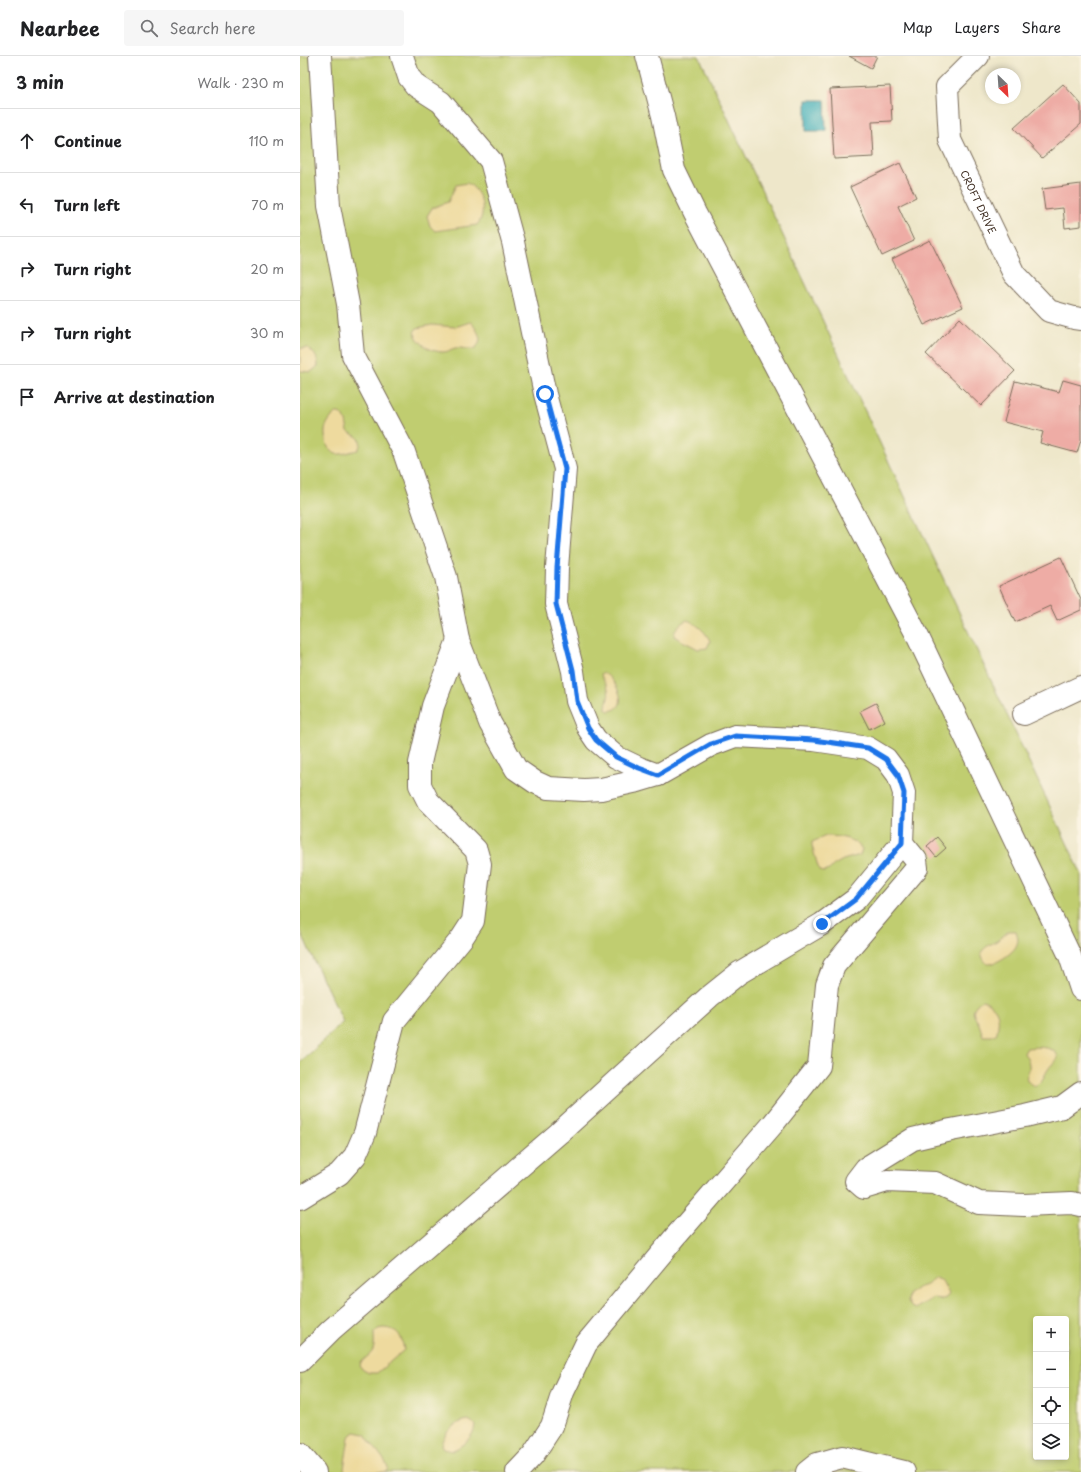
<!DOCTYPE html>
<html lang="en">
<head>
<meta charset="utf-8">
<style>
	:root { --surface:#fff; --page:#f6f6f6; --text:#202124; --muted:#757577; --line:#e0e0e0 }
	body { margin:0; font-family:"Playpen Sans",sans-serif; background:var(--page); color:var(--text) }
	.controls { position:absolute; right:12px; bottom:12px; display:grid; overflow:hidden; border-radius:4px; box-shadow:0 2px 6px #0003 }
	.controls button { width:36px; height:36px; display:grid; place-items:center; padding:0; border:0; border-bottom:1px solid var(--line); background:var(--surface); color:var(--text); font:20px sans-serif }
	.compass { position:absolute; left:685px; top:12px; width:36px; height:36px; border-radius:50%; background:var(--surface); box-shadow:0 2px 6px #0003; rotate:155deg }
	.stop { position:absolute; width:12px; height:12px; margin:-9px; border:3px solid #1a73e8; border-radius:50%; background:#fff }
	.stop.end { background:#1a73e8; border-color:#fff; box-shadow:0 1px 4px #0008 }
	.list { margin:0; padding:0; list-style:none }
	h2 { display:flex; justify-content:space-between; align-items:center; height:52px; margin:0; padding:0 16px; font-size:17px }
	h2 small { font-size:13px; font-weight:400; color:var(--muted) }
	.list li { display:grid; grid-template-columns:26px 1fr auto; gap:12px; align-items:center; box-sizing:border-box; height:64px; padding:0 16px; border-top:1px solid var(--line) }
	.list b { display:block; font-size:15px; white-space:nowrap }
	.list em { font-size:13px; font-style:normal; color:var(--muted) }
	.icon { flex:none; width:22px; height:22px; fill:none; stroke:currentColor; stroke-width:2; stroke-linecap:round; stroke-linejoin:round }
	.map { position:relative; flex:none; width:781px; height:1416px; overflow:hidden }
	header { display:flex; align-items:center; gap:24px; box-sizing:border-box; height:56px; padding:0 20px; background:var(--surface); border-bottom:1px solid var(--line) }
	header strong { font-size:19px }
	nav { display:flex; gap:22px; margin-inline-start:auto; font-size:14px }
	.search { width:280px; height:36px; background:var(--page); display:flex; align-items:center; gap:10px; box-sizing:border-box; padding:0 14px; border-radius:4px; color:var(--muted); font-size:15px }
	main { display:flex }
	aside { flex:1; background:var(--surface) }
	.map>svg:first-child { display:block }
	.green { fill:#c0cd6f; stroke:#7e7c46; fill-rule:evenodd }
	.sand { fill:#eeda9e; stroke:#94825e }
	.water { fill:#3fafb9; stroke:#3d6c6c }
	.building { fill:#eeaca5 }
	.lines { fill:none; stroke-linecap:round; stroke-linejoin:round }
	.minor-casing { stroke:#7a6c5a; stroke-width:24 }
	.minor { stroke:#fff; stroke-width:22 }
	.route { stroke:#1a73e8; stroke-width:5 }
	.labels { text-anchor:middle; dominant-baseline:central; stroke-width:3; stroke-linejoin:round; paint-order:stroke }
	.street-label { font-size:10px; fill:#3b2a1e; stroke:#fcf5e5 }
</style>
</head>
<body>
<header>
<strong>Nearbee</strong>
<div class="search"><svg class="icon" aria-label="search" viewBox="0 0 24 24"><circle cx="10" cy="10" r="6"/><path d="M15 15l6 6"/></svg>Search here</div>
<nav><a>Map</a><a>Layers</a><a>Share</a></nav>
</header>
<main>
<aside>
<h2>3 min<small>Walk · 230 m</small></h2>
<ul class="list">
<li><svg class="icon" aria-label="ahead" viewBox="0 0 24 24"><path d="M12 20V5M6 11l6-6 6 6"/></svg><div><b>Continue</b></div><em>110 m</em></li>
<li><svg class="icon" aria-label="left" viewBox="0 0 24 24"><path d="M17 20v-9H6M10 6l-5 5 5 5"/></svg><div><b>Turn left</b></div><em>70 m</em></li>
<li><svg class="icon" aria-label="right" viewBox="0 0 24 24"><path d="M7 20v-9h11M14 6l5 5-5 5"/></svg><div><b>Turn right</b></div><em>20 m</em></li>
<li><svg class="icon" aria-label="right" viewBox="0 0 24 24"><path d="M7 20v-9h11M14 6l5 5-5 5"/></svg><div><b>Turn right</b></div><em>30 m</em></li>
<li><svg class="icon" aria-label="arrive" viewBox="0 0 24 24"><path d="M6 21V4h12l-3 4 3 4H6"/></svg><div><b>Arrive at destination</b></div></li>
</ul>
</aside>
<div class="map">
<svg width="781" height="1416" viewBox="0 0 781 1416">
	<rect width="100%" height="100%" fill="#fcf5e5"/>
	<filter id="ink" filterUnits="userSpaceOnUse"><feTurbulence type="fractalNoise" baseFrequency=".025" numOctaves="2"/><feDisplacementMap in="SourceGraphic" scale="8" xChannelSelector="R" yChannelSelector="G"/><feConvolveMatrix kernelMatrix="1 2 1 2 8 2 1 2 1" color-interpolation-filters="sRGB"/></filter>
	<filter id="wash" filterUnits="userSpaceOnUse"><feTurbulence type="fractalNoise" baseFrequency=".012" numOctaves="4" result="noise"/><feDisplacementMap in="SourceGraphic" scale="16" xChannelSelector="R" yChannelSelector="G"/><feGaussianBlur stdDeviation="0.9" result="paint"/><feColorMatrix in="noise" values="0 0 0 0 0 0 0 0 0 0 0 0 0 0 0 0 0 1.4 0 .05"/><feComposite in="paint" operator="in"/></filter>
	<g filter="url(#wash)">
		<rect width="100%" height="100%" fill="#eee7ca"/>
		<path class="green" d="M0 0H399L781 817V1416H0V1007L43 966 0 874ZM736 1263H766V1401H736Z"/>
		<path class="sand" d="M167 127C181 134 188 156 177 169L135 175 130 170 127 160 132 152 148 146 156 129Z
			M170 266 172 267C178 276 185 285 174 293 168 294 161 291 155 292 151 293 148 296 144 296 130 296 119 288 114 276L117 272 132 269 155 271Z
			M3 292H8C14 297 18 301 18 310L11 316 0 315V293Z
			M35 357H39L43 359 46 365 48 375C55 381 65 381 58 394 52 395 42 399 36 398 26 396 23 378 26 370 28 365 32 361 35 357Z
			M387 564C396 567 406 576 410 585L407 592 398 593C390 588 382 586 374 580 375 572 379 568 387 564Z
			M304 617C316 624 332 653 308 655L306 653C306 646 310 640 308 633 306 627 302 624 301 618Z
			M526 780C539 780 554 782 562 793L560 799 543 804 534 809 529 814 523 816 519 814 512 790V786Z
			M709 875H716C717 879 719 883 717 888 715 896 696 909 687 908 674 893 688 891 698 884 702 881 705 878 709 875Z
			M683 944C699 951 700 960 697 976L696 978 692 980H683C682 977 681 974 680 971 679 966 675 963 674 959 671 953 678 946 683 944Z
			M727 992C736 991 756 989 758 1002 755 1006 752 1008 749 1012 744 1019 743 1027 734 1030 720 1022 730 1020 729 1009 729 1005 726 1001 724 997Z
			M635 1221 641 1223 649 1238 646 1242 639 1244 633 1242 615 1253 611 1251 608 1245 609 1238 617 1232 626 1229Z
			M83 1272C99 1273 101 1279 104 1294L77 1317H69L63 1314 60 1310C62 1302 70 1301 73 1294 75 1290 74 1282 74 1277L78 1273Z
			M168 1364 172 1366 175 1369C174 1381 162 1391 151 1395L143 1392 141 1389C144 1377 154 1366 168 1364Z
			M55 1376 65 1378C70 1388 88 1405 88 1413L85 1416H46L44 1413 49 1381Z"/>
		<path class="water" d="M506 44H525L526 75H506Z"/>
		<g id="blocks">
			<path class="building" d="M549 0H577L571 12Z
				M763 28 781 48V68L742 102 714 72Z
				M590 30 592 65 572 66 574 101 534 103 530 33Z
				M600 107 616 141 598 150 614 185 582 200 550 131Z
				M781 128V170L765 172 763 152 745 154 742 133Z
				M630 184 663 251 624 269 592 203Z
				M660 262 715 315 681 350 626 298Z
				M763 324 781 329V384L777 397 740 387 743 376 704 366 715 325 759 336Z
				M761 501 781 544V554L757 565 750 550 715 566 699 530Z
				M576 647 585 665 569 673 560 655Z
				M637 781 646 792 636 801 627 790Z"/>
		</g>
	</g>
	<g filter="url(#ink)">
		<use href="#blocks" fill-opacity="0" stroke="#7a6c5a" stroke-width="1"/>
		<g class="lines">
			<g class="minor-casing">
				<g id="minor">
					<path d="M20 0 29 150 48 248 53 299 104 396 146 521 158 584 190 667 216 713 235 726 248 732 284 734 301 733 338 725 358 719"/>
					<path d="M347 0 363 60 374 114 395 157 617 579 770 900 781 933"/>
					<path id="s1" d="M678 0 647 31 650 84 714 218 749 255 774 262 781 263"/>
					<path d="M724 658 781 631"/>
					<path d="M781 1037 762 1051 725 1060 651 1074 613 1083 566 1112 556 1125 564 1132 587 1125 635 1127 679 1147 724 1149 772 1147 781 1149"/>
					<path d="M0 1142 39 1118 55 1100 65 1077 94 965 162 882 173 865 180 808 176 794 128 745 120 729V707L133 650 158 584"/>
					<path d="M0 1305 31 1274 259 1077 409 941 439 917 522 868 556 843 602 787 604 737 598 719 586 703 568 692 514 684 435 680 411 689 358 719 339 712 316 701 296 684 288 672 277 645 273 615 256 548 257 512 265 413 245 338 213 186 191 105 141 46 116 30 109 21 102 0"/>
					<path d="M0 1398 15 1416"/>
					<path d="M217 1416 233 1399 252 1370 263 1336 286 1288 376 1180 473 1068 519 1010 527 929 534 910 617 812 616 804 602 787"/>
					<path d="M507 1416 517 1408 542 1401 604 1416"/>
				</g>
			</g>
			<use href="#minor" class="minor"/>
		</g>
	</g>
	<g class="lines" filter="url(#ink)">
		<path class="route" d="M245 338 265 413 257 512 256 548 273 614 277 645 288 672 296 684 316 701 339 712 358 719 411 688 435 680 514 684 568 692 586 703 598 719 604 737 602 787 556 843 522 868"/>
	</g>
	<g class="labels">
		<g class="street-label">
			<text stroke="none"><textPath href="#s1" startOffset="165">CROFT DRIVE</textPath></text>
		</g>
	</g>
</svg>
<div class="controls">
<button>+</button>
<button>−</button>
<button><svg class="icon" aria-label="locate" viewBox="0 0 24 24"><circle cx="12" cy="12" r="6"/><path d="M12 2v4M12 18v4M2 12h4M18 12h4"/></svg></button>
<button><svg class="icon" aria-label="layers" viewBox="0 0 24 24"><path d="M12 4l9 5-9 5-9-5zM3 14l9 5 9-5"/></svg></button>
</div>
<svg class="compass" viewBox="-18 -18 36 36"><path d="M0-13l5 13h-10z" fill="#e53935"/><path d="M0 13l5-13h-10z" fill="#757577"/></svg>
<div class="stop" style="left:245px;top:338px"></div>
<div class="stop end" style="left:522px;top:868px"></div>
</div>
</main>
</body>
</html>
